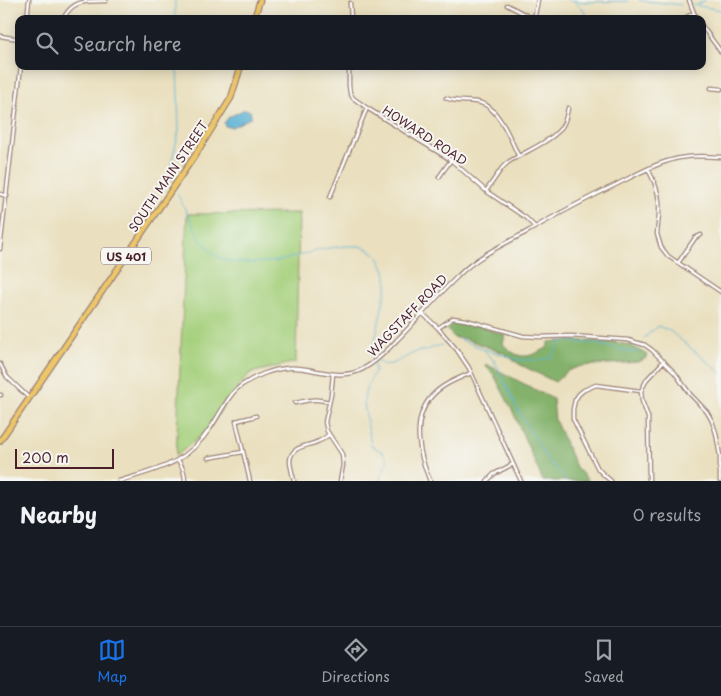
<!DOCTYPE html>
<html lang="en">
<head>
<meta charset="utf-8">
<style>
	:root { --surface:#171b24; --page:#20242c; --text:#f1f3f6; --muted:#9ea1a6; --line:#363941; --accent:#1a73e8 }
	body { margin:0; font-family:"Playpen Sans",sans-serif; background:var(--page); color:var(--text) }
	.scale { position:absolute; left:15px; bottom:12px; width:99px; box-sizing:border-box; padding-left:5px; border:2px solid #4a1f2b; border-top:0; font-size:14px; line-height:18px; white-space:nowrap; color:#4a1f2b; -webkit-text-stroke:4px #f6f6f2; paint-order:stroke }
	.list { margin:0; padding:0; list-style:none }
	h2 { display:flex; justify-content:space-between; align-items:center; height:65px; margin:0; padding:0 20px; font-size:21px }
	h2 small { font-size:16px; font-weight:400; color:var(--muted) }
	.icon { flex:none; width:28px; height:28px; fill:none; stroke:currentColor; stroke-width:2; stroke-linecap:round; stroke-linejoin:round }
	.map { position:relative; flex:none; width:721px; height:481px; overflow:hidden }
	.search { position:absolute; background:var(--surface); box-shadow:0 2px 12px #0003; left:15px; right:15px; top:15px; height:55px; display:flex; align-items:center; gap:12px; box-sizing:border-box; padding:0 18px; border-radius:10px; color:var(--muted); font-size:19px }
	.sheet { height:145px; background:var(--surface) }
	nav { display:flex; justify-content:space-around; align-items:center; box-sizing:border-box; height:70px; border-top:1px solid var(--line); background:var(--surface); font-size:14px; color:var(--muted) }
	nav a { display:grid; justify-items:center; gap:2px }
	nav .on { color:var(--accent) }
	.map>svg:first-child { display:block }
	.green { fill:#a6d07d; stroke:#787854 }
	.forest { fill:#84b26c; stroke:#67684c }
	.water { fill:#56b1d4; stroke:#506880 }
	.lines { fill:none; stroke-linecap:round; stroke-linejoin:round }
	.stream { stroke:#56b1d4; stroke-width:1 }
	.minor-casing { stroke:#9a8075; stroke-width:5 }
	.trunk-casing { stroke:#9a8075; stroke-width:7 }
	.minor { stroke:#fff; stroke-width:2.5 }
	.trunk { stroke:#ecc669; stroke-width:4.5 }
	.labels { text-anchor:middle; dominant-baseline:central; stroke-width:4; stroke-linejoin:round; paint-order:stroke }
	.shield { fill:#f6f6f2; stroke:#7e6067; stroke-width:1 }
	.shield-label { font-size:11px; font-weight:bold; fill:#4a1f2b }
	.street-label { font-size:12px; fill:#4a1f2b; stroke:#f6f6f2 }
</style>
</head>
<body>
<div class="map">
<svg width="721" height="481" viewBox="0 0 721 481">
	<rect width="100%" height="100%" fill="#f6f6f2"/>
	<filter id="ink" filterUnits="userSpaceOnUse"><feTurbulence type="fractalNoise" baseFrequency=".02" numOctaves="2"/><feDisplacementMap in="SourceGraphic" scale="10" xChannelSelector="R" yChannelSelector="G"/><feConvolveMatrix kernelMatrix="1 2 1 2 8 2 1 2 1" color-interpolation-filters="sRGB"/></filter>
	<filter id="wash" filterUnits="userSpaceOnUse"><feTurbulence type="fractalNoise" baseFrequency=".0096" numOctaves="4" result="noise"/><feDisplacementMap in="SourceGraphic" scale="20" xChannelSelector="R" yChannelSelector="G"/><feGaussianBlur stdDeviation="1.12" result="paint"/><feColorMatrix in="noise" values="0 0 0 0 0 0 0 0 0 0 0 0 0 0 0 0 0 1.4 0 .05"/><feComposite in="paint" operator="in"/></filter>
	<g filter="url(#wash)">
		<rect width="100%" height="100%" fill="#eae0bf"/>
		<path class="green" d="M299 213 296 362 250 373 227 401 208 430 176 456 187 214Z"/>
		<path class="forest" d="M454 322 470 327 475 325 505 335 503 344C519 361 528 358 547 348L549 342 569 340 612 342 630 345 647 355 645 359 637 362 581 366 567 371 555 382 519 364 504 353 463 338H454L447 329Z
			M486 364 553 399 555 420 576 467 589 481H543L513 412 494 375 485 366Z"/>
		<path class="water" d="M243 110H248L250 111 251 114 250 118 232 127 225 126 224 123 229 117Z"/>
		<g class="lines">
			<path class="stream" d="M175 0V19
				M569 0 587 2 628 1
				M639 0 681 5
				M574 1 583 9 588 19
				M693 5 721 10
				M697 5 705 0
				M173 180 171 174 172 161 179 130 177 66
				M178 195 200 239 216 256 231 262 251 263 279 261 323 249 345 246H359L366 248 377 255 385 270 387 285 372 354 375 371 368 385 365 393 364 403 371 445 382 452 388 460 380 478V481
				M644 338 658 326 670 331 721 373
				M459 339 484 349 519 360H535L551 358 560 342 570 341 583 343H594L635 353 639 350
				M484 350 495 362 519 412 542 450 545 456 567 481
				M373 357C387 374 401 358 416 352 419 351 423 351 427 350 432 348 437 346 442 345"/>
		</g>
	</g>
	<g filter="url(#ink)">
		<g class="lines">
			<g class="minor-casing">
				<path id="minor" d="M689 0 694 13 698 19
					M350 3 351 19
					M507 5 530 17 535 15 538 0
					M27 19 29 0
					M63 19C73 0 84 1 106 1
					M683 19 694 13
					M702 26 721 52
					M0 36 19 39
					M349 66V86L350 93 353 98 367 108 451 160 486 191 526 218 535 227
					M711 88 721 89
					M446 98C457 103 469 100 481 103 498 107 511 140 518 155
					M648 169C653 179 658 189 659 201 660 212 658 223 657 234L661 247 668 256 721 292
					M439 177 451 160
					M486 191 502 168 507 163C523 152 557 140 564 123 566 119 567 113 568 108
					M0 194 7 196
					M330 197 367 108
					M0 249 21 66
					M678 263 695 238 701 235
					M422 313 438 328 457 350 469 368 521 481
					M438 328 453 318 466 320 523 336 541 337 571 336 628 340 645 345 652 350 675 373 690 394 707 412 712 421 716 433 720 456V481
					M0 364 7 377 29 398
					M333 374 331 395 325 422 327 431 342 454 343 465 340 481
					M0 395H1
					M295 403C310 400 314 398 329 402
					M208 458 243 452
					M178 460C183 467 185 473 185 481
					M119 481C159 469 187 464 211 427 221 413 228 394 242 385 255 376 273 369 288 368 312 366 339 382 363 369 376 362 387 351 397 340 417 320 436 297 457 277 475 258 500 246 523 234 551 218 578 203 607 189 627 180 647 167 668 161 685 155 704 156 721 157
					M250 481 236 421 256 416
					M294 481C293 475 290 467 290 461 291 445 308 447 319 441 322 440 326 437 329 434
					M430 481C419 455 411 420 431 397 441 385 457 379 471 373
					M487 481 494 474 513 464
					M611 481 605 476 598 469 573 419V409L575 400 579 394 584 390 596 385 641 391
					M649 481 648 417 642 401 641 391 647 379 664 361"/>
			</g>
			<g class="trunk-casing">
				<path id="trunk" d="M254 19 260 0
					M0 441 196 154 231 98 241 66"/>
			</g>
			<use href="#minor" class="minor"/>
			<use href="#trunk" class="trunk"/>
		</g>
	</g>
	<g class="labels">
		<rect class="shield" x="101" y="247.5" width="50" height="17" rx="4"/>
		<g class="shield-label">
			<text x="126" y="256">US 401</text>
		</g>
		<g class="street-label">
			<text transform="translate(425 135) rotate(33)">HOWARD ROAD</text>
			<text transform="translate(168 176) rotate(-56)">SOUTH MAIN STREET</text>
			<text transform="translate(407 315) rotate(-46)">WAGSTAFF ROAD</text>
		</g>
	</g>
</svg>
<div class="scale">200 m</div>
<div class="search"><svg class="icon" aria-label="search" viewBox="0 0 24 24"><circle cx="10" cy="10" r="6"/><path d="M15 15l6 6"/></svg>Search here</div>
</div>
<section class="sheet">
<h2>Nearby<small>0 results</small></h2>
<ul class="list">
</ul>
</section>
<nav>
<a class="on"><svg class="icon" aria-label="map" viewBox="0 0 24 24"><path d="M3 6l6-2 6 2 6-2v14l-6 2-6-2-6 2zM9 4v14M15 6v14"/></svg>Map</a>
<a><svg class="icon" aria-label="directions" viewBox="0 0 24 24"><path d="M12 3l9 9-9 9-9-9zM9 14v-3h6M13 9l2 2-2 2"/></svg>Directions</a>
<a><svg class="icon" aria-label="saved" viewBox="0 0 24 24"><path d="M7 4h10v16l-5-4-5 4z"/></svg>Saved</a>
</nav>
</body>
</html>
